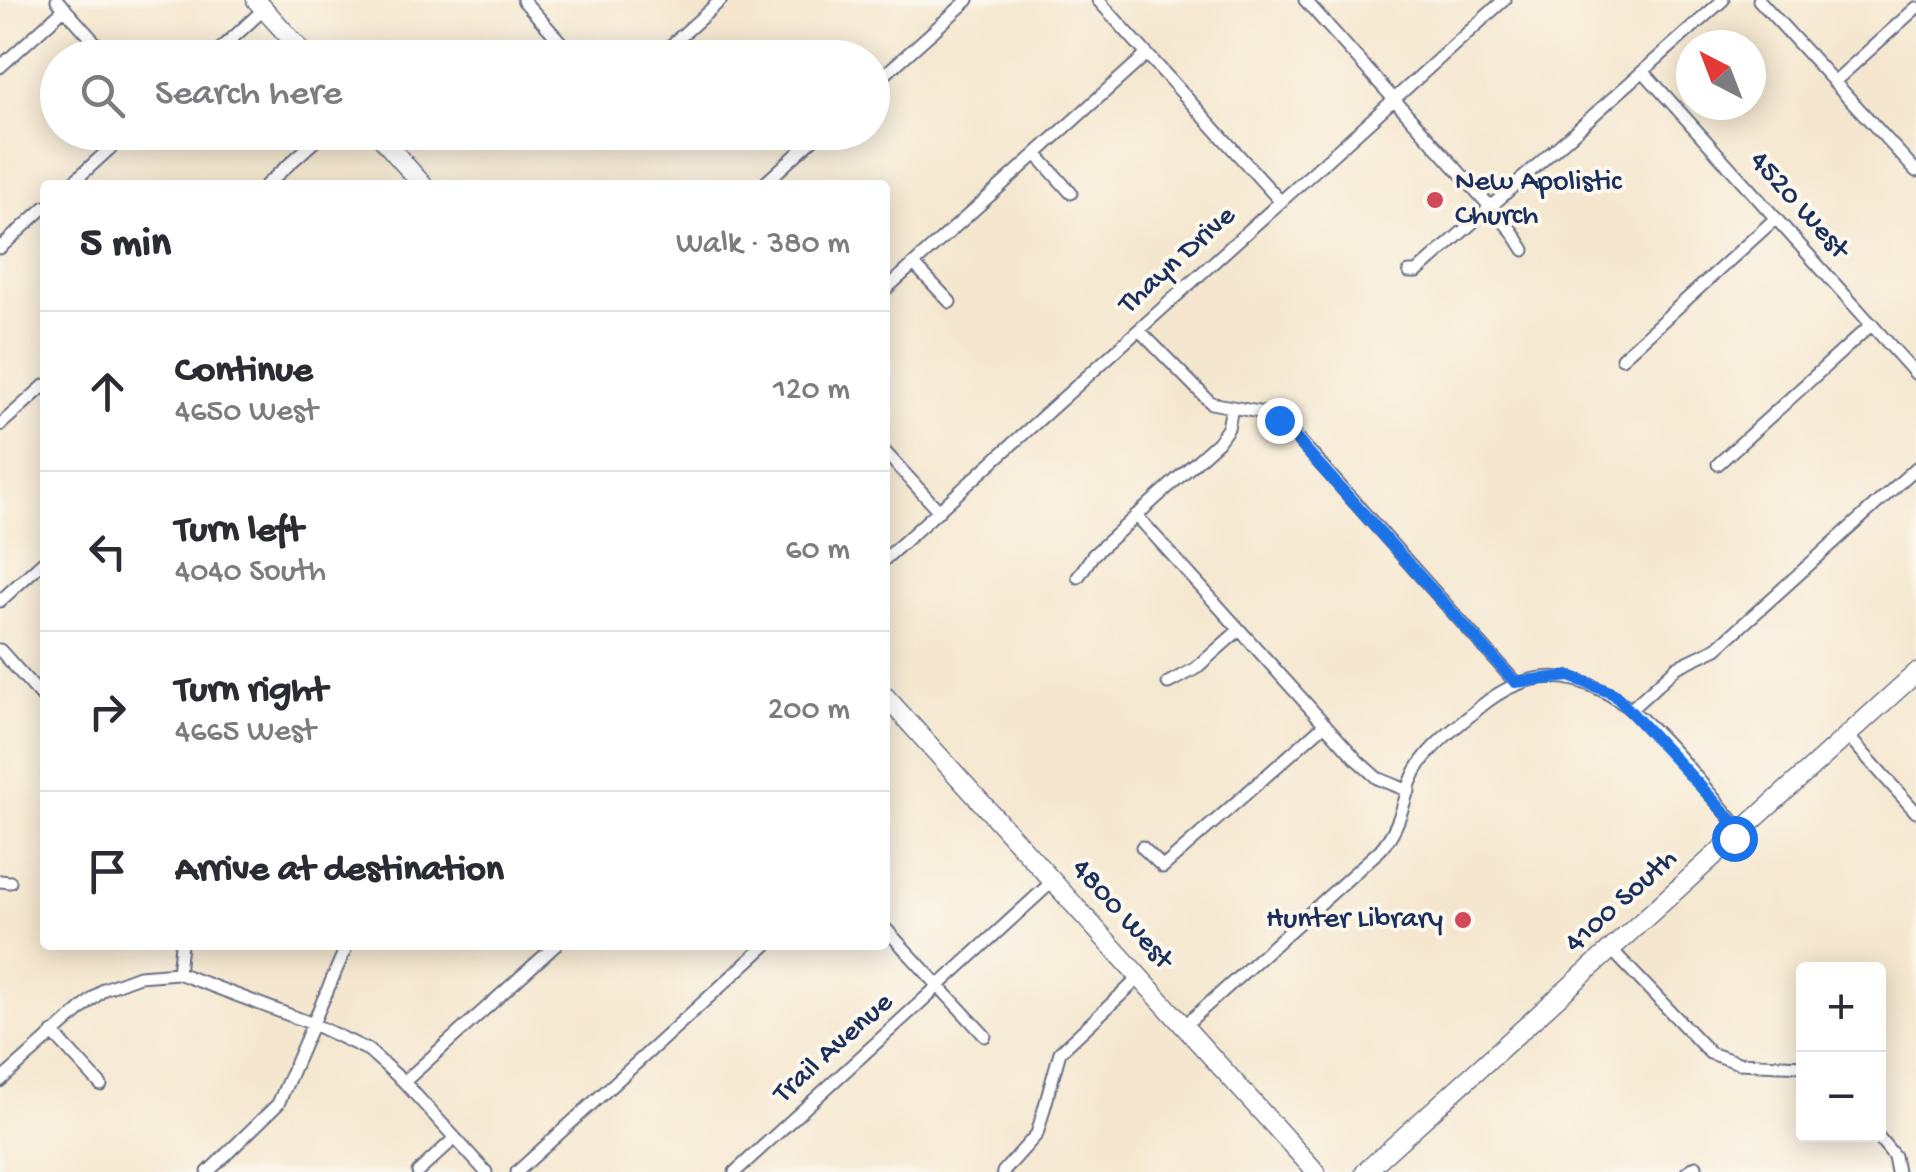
<!DOCTYPE html>
<html lang="en">
<head>
<meta charset="utf-8">
<style>
	:root { --surface:#fff; --page:#f7f7f7; --text:#2b2b33; --muted:#7c7c81; --line:#e1e1e2 }
	body { margin:0; font-family:"Gochi Hand",sans-serif; background:var(--page); color:var(--text) }
	.controls { position:absolute; right:30px; bottom:30px; display:grid; overflow:hidden; border-radius:10px; box-shadow:0 5px 25px #0003 }
	.controls button { width:90px; height:90px; display:grid; place-items:center; padding:0; border:0; border-bottom:2px solid var(--line); background:var(--surface); color:var(--text); font:50px sans-serif }
	.compass { position:absolute; left:1676px; top:30px; width:90px; height:90px; border-radius:50%; background:var(--surface); box-shadow:0 5px 25px #0003; rotate:318deg }
	.stop { position:absolute; width:30px; height:30px; margin:-22px; border:8px solid #1a73e8; border-radius:50%; background:#fff }
	.stop.end { background:#1a73e8; border-color:#fff; box-shadow:0 2px 10px #0008 }
	.list { margin:0; padding:0; list-style:none }
	h2 { display:flex; justify-content:space-between; align-items:center; height:130px; margin:0; padding:0 40px; font-size:42px }
	h2 small { font-size:32px; font-weight:400; color:var(--muted) }
	.list li { display:grid; grid-template-columns:65px 1fr auto; gap:30px; align-items:center; box-sizing:border-box; height:160px; padding:0 40px; border-top:2px solid var(--line) }
	.list b { display:block; font-size:38px; white-space:nowrap }
	.list p { margin:0; font-size:32px; white-space:nowrap; color:var(--muted) }
	.list em { font-size:32px; font-style:normal; color:var(--muted) }
	.icon { flex:none; width:55px; height:55px; fill:none; stroke:currentColor; stroke-width:2; stroke-linecap:round; stroke-linejoin:round }
	.map { position:relative; flex:none; width:1916px; height:1172px; overflow:hidden }
	.search { position:absolute; background:var(--surface); box-shadow:0 5px 25px #0003; left:40px; top:40px; width:850px; height:110px; display:flex; align-items:center; gap:25px; box-sizing:border-box; padding:0 35px; border-radius:55px; color:var(--muted); font-size:38px }
	.panel { position:absolute; background:var(--surface); box-shadow:0 5px 25px #0003; left:40px; top:180px; width:850px; height:770px; border-radius:10px }
	.map>svg:first-child { display:block }
	.lines { fill:none; stroke-linecap:round; stroke-linejoin:round }
	.street-casing { stroke:#676f86; stroke-width:15 }
	.secondary-casing { stroke:#676f86; stroke-width:21 }
	.street { stroke:#fff; stroke-width:11 }
	.secondary { stroke:#fff; stroke-width:18 }
	.route { stroke:#1a73e8; stroke-width:12 }
	.poi-dot { fill:#d1495b; stroke:#fbf7ec; stroke-width:4 }
	.labels { text-anchor:middle; dominant-baseline:central; stroke-width:8; stroke-linejoin:round; paint-order:stroke }
	.poi-label { font-size:30px; fill:#1b2f5e; stroke:#fbf7ec; text-anchor:start }
	.street-label { font-size:30px; fill:#1b2f5e; stroke:#fbf7ec }
</style>
</head>
<body>
<div class="map">
<svg width="1916" height="1172" viewBox="0 0 1916 1172">
	<rect width="100%" height="100%" fill="#fbf7ec"/>
	<filter id="ink" filterUnits="userSpaceOnUse"><feTurbulence type="fractalNoise" baseFrequency=".01" numOctaves="2"/><feDisplacementMap in="SourceGraphic" scale="20" xChannelSelector="R" yChannelSelector="G"/><feConvolveMatrix kernelMatrix="1 2 1 2 8 2 1 2 1" color-interpolation-filters="sRGB"/></filter>
	<filter id="wash" filterUnits="userSpaceOnUse"><feTurbulence type="fractalNoise" baseFrequency=".0048" numOctaves="4" result="noise"/><feDisplacementMap in="SourceGraphic" scale="40" xChannelSelector="R" yChannelSelector="G"/><feGaussianBlur stdDeviation="2.25" result="paint"/><feColorMatrix in="noise" values="0 0 0 0 0 0 0 0 0 0 0 0 0 0 0 0 0 1.4 0 .05"/><feComposite in="paint" operator="in"/></filter>
	<g filter="url(#wash)">
		<rect width="100%" height="100%" fill="#f5e7cf"/>
	</g>
	<g filter="url(#ink)">
		<g class="lines">
			<g class="street-casing">
				<path id="street" d="M57 0 109 58
					M523 0 575 58
					M1098 0 1281 202
					M1305 0 1512 231 1524 250
					M1759 0 1916 171
					M211 58 264 9
					M657 58 721 0
					M0 67 65 8
					M1643 71 1916 374
					M1834 82 1916 8
					M872 86 968 0
					M1036 154 1071 193
					M70 185 128 132
					M266 185 325 132
					M763 185 821 132
					M0 248 45 207
					M914 264 950 302
					M1409 272H1417L1723 0
					M885 290 1147 54
					M1139 330 1211 403 1264 413 1292 432 1515 682
					M1622 358 1776 218
					M0 425 45 385
					M885 452 939 511
					M1718 464 1872 324
					M1136 515 1358 761 1377 778 1409 791
					M885 559 1504 0
					M1078 577 1093 555 1218 442 1228 428 1232 407
					M0 601 45 560
					M0 650 45 700
					M1168 683 1195 669 1239 630
					M1631 709 1677 667 1717 648 1916 468
					M1847 735 1916 812
					M1142 847 1163 867 1325 724
					M0 881 10 882
					M885 928 985 1036
					M1611 949 1710 1053 1739 1063 1804 1066
					M178 973 181 945
					M1184 1026 1380 850C1408 818 1401 790 1422 761 1435 743 1455 728 1472 714 1586 610 1670 751 1742 831
					M53 1033 101 1085
					M0 1081 104 989 139 976 178 973 313 1024 368 1050 404 1082 486 1172
					M404 1082 556 945
					M1876 1134 1894 1156 1897 1172
					M208 1172 278 1104 347 945
					M418 1172 455 1138
					M517 1172 766 945
					M735 1172 1053 881
					M1003 1172 1037 1134 1060 1052 1140 977
					M1687 1172 1696 1166"/>
			</g>
			<g class="secondary-casing">
				<path id="secondary" d="M256 0 308 58
					M376 132 423 185
					M885 696 1316 1172
					M1365 1172 1916 673"/>
			</g>
			<use href="#street" class="street"/>
			<use href="#secondary" class="secondary"/>
		</g>
	</g>
	<g class="lines" filter="url(#ink)">
		<path class="route" d="M1279 420 1515 682 1570 676 1614 694 1742 831 1734 838"/>
	</g>
	<g class="poi-dot">
		<circle cx="1435" cy="200" r="10"/>
		<circle cx="1463" cy="920" r="10"/>
	</g>
	<g class="labels">
		<g class="poi-label">
			<text x="1455" y="183">New Apolistic<tspan x="1455" dy="34">Church</tspan></text>
			<text x="1443" y="920" text-anchor="end">Hunter Library</text>
		</g>
		<g class="street-label">
			<text transform="translate(1798 206) rotate(48)">4520 West</text>
			<text transform="translate(1178 261) rotate(-42)">Thayn Drive</text>
			<text transform="translate(1622 902) rotate(-42)">4100 South</text>
			<text transform="translate(1121 915) rotate(48)">4800 West</text>
			<text transform="translate(834 1049) rotate(-42)">Trail Avenue</text>
		</g>
	</g>
</svg>
<div class="controls">
<button>+</button>
<button>−</button>
</div>
<svg class="compass" viewBox="-18 -18 36 36"><path d="M0-13l5 13h-10z" fill="#e53935"/><path d="M0 13l5-13h-10z" fill="#7c7c81"/></svg>
<div class="stop" style="left:1734px;top:838px"></div>
<div class="stop end" style="left:1279px;top:420px"></div>
<div class="search"><svg class="icon" aria-label="search" viewBox="0 0 24 24"><circle cx="10" cy="10" r="6"/><path d="M15 15l6 6"/></svg>Search here</div>
<section class="panel">
<h2>5 min<small>Walk · 380 m</small></h2>
<ul class="list">
<li><svg class="icon" aria-label="ahead" viewBox="0 0 24 24"><path d="M12 20V5M6 11l6-6 6 6"/></svg><div><b>Continue</b><p>4650 West</p></div><em>120 m</em></li>
<li><svg class="icon" aria-label="left" viewBox="0 0 24 24"><path d="M17 20v-9H6M10 6l-5 5 5 5"/></svg><div><b>Turn left</b><p>4040 South</p></div><em>60 m</em></li>
<li><svg class="icon" aria-label="right" viewBox="0 0 24 24"><path d="M7 20v-9h11M14 6l5 5-5 5"/></svg><div><b>Turn right</b><p>4665 West</p></div><em>200 m</em></li>
<li><svg class="icon" aria-label="arrive" viewBox="0 0 24 24"><path d="M6 21V4h12l-3 4 3 4H6"/></svg><div><b>Arrive at destination</b></div></li>
</ul>
</section>
</div>
</body>
</html>
